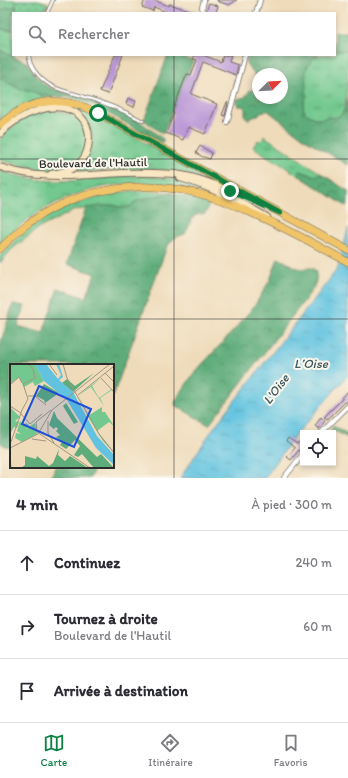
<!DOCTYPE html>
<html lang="fr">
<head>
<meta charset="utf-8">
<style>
	:root { --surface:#fff; --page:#f2f2f3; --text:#2b2b33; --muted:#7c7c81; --line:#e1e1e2; --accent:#0b8043 }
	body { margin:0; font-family:Itim,sans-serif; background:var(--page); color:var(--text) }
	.controls { position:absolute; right:12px; bottom:12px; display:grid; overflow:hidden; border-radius:0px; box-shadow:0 2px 6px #0003 }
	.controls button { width:36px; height:36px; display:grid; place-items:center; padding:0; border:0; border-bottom:1px solid var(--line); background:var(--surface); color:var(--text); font:20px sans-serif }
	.compass { position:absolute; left:252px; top:68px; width:36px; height:36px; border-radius:50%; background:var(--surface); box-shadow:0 2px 6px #0003; rotate:66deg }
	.stop { position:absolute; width:12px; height:12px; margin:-9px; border:3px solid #0b8043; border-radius:50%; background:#fff }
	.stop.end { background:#0b8043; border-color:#fff; box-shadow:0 1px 4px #0008 }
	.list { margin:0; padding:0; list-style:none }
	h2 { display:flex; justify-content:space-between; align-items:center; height:52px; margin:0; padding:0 16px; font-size:17px }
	h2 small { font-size:13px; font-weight:400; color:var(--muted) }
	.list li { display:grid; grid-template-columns:26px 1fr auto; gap:12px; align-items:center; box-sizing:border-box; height:64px; padding:0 16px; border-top:1px solid var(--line) }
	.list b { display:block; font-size:15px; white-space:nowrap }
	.list p { margin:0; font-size:13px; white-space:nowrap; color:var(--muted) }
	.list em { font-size:13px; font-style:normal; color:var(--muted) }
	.icon { flex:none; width:22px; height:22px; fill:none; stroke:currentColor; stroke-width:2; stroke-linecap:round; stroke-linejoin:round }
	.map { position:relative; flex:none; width:348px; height:478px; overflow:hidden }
	.search { position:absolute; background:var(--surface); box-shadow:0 2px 6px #0003; left:12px; right:12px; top:12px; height:44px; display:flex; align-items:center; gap:10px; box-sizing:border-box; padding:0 14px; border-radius:0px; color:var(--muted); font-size:15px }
	.sheet { height:244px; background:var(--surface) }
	nav { display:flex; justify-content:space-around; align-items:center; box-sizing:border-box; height:56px; border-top:1px solid var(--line); background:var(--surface); font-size:11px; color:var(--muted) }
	nav a { display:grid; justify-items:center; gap:2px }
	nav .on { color:var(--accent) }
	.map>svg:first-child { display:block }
	.grass { fill:url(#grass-tufts); stroke:#4e7a5c }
	.forest { fill:url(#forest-crowns); stroke:#446c52 }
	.garden { fill:url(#garden-dots); stroke:#4e7a5c }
	.water { fill:url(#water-ripples); stroke:#467786 }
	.building { fill:#ba95d6 }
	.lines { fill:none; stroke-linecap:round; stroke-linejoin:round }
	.lane-casing { stroke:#70695d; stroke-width:4 }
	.street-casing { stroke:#70695d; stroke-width:6 }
	.secondary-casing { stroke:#70695d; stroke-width:8 }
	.primary-casing { stroke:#70695d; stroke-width:8 }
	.lane { stroke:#fff; stroke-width:2.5 }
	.street { stroke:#fff; stroke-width:4.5 }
	.secondary { stroke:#f9e7c3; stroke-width:6 }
	.primary { stroke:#f0c469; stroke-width:7 }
	.route { stroke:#0b8043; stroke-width:5 }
	.grid { fill:none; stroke:#2b2b2b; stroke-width:1; stroke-opacity:0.55 }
	.labels { text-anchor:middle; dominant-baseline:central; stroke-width:4; stroke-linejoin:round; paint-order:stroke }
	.street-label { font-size:12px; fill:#2b2b2b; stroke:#fbf7ec }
	.water-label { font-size:13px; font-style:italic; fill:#3b5961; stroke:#fbf7ec }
	.inset-road { fill:none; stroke:#a19581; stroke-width:1 }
	.view { fill:#1d4ed8; fill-opacity:0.15; stroke:#1d4ed8; stroke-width:2 }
	.inset-edge { fill:none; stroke:#2b2b2b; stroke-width:2 }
</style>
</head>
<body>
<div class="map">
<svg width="348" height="478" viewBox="0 0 348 478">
	<defs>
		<pattern id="grass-tufts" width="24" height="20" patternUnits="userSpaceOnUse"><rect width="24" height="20" fill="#72c88e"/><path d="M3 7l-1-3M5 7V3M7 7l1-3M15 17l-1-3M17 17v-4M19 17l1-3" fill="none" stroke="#5ea374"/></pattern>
		<pattern id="forest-crowns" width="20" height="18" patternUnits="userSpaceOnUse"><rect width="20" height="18" fill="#5dac79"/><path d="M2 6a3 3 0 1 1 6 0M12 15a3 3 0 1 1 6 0" fill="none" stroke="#4d8c63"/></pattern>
		<pattern id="garden-dots" width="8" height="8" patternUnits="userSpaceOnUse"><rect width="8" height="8" fill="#72c88e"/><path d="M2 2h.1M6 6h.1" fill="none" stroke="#5ea374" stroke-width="1.8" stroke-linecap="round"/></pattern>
		<pattern id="water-ripples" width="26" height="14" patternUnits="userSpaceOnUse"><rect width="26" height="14" fill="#61c3e0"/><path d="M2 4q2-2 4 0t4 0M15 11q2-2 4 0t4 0" fill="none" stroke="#509fb6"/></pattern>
	</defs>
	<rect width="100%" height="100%" fill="#fbf7ec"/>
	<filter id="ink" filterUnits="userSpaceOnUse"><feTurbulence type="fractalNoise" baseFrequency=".025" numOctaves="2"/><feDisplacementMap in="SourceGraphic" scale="8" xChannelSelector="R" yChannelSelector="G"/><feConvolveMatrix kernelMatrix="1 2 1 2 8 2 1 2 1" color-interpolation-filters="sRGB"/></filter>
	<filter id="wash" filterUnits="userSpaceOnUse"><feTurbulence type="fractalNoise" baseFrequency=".012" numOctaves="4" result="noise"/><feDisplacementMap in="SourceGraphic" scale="16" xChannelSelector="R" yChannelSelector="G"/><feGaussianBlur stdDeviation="0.9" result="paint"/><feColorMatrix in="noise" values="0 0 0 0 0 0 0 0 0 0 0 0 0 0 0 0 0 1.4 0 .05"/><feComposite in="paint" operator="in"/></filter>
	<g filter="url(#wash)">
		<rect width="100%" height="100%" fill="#efdbba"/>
		<path class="grass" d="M0 0H15L16 7 7 8 0 11Z
			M0 28 6 30H13V55H14L13 57 0 50Z
			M335 51H348C348 63 348 106 342 114 338 118 333 117 328 118 324 118 322 120 319 119 314 117 306 116 304 110 302 104 306 98 306 92 306 86 305 80 305 73 305 66 312 57 320 55 324 54 330 55 335 55Z
			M0 78 19 89 29 90 44 96 55 97C31 101 19 105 0 120Z
			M70 106 85 110 209 177 208 180C193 176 178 171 163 170 135 167 107 170 80 172L78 169C86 159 93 149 92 135 91 131 90 127 88 123 83 117 75 113 70 106Z
			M46 111C55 111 65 111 73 116 96 129 86 166 61 170 43 172 17 165 0 160V140L6 132 24 118 38 113Z
			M264 136 322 174 315 176 299 171 298 175 253 147 258 140 261 142Z
			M0 171C20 177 40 181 60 181 88 181 116 175 143 176 159 177 176 179 192 184 203 188 215 193 226 198 210 194 194 189 178 186 166 184 154 183 142 183 87 184 38 204 0 244Z
			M131 191 168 192 177 194H167L151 197 136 201 131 206 126 208 120 207 112 205 75 210 39 228 12 249 0 263V256C8 247 17 238 26 231 56 207 94 195 131 191Z"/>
		<path class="forest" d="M16 7 17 11 25 13H13V30H6L0 28V11L7 8Z
			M335 32H348V51H335Z
			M0 50 13 57 27 62 34 74 44 84 50 88 86 99 128 115 142 123 163 139V142H160L95 106 76 99 65 97 44 96 29 90 19 89 0 78Z
			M168 55H179V56L193 61 163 134 144 120Z
			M249 55H319C315 58 311 60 308 65 303 74 307 86 306 96 305 101 302 106 304 111 306 115 316 119 320 119 322 120 324 118 326 118 331 117 337 119 341 115 346 112 346 104 348 98V165L305 139 267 110 248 120 245 116V109L243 106H238L236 102 237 99 245 97 250 90H258V98H282V74H258V79L250 69 246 63Z
			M299 171 315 176 322 174 348 191V203L346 206 298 175Z
			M167 194C182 194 196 198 210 203L205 214H199L194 216 185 234C174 237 172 239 166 249L113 396V365H11V447L5 446 0 442V345L13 304 25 306 18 326 43 333 58 288 86 298 95 274 67 264 86 208 112 205 120 207 126 208 131 206 136 201 151 197Z
			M278 258C285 261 293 267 301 269 304 269 307 267 310 268 314 268 316 271 316 274 318 283 312 290 307 297L209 425 175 405 176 400 194 373 235 329 255 305 270 280Z
			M334 425 335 427 348 434V438L333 430H330Z
			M55 467H95L90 478H51Z"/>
		<path class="garden" d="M15 0H38L48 3 43 13H25L17 11Z"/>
		<path class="water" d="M348 228V375L294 437 265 478H180L215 426 313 301 338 268Z"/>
		<g id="blocks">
			<path class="building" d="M145 0H154L169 6V4L196 12V13H166V12L154 7 153 11 142 7Z
				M217 0H237L229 5 217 1Z
				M209 3 218 6 216 12 212 13 206 11Z
				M115 55H123L108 94 100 91Z
				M195 55H203L221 62 223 55H231L229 62 238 65 236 75 203 62 191 94 217 104 205 134 188 127 183 140 166 133 174 113 172 112 187 74 191 75 197 60 193 59Z
				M128 98 136 101 134 107 126 104Z
				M227 102 228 103 225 116 222 115Z
				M200 146 212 153 210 159 204 157H203L196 153Z
				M348 391V402H345L328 419 324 417 342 399V398Z
				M321 417 325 421 319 429 315 426Z
				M303 437V445L291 460 287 457 295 448 286 441 288 438 297 444Z"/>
		</g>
	</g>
	<g filter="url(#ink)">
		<use href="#blocks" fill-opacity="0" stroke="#70695d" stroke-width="1"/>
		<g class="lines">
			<g class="lane-casing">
				<path id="lane" d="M47 13 53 0
					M29 55C29 67 40 79 50 85 59 91 75 93 85 97 105 103 125 111 143 121"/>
			</g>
			<g class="street-casing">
				<path id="street" d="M202 13V8L204 0
					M256 13 260 0
					M227 122 245 55
					M321 433 348 406
					M284 478 303 454"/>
			</g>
			<g class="secondary-casing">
				<path id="secondary" d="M0 134C17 115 57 96 80 116 94 129 91 157 75 167 68 172 59 172 51 174
					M0 167C40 181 82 175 123 173 141 172 158 173 175 174 202 177 227 190 252 201
					M180 178C211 187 239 201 267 217"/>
			</g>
			<g class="primary-casing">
				<path id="primary" d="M0 125C30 97 63 95 98 113L348 250
					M0 249C9 240 18 230 29 223 82 184 153 178 214 198 229 202 243 209 256 215 288 229 318 246 348 262"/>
			</g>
			<use href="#lane" class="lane"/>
			<use href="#street" class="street"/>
			<use href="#secondary" class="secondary"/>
			<use href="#primary" class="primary"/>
		</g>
	</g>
	<g class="lines" filter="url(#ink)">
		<path class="route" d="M98 113 280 213 230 191"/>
	</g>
	<path class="grid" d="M174 0V13M174 55V478M0 159H348M0 319H348"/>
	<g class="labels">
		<g class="street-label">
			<text transform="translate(93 163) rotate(-1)">Boulevard de l'Hautil</text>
		</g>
		<g class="water-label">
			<text x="311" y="363">L’Oise</text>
			<text transform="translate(276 389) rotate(-53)">L'Oise</text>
		</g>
	</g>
	<g transform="translate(10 364)">
		<rect width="104" height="104" fill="#efdbba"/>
		<path d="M91 14 102 25 104 30 102 26 90 34 94 42 81 23 69 31 78 52 92 43V48H95L104 62 99 58 87 67 104 88 93 77 77 51 69 31ZM91 14 102 25 89 34 82 22ZM10 57 13 61 16 59 19 61 16 65 25 59 27 70 12 78 5 74 6 69 11 70 7 67Z" fill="#72c88e" fill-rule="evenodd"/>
		<path d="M84 9 63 28 52 19 57 15 65 22ZM34 20 49 29 35 39 34 36 26 32ZM56 39 68 58 64 60 53 42ZM44 47 47 54 87 93 91 90 104 104H84L72 90 68 93 64 91 70 82 65 76 56 85 50 81 52 78 46 73 50 71 46 67 48 65 46 63 44 65 39 61ZM49 85 48 91 55 97 60 92 78 104H11L15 101V92L26 95 27 92 39 102 43 99Z" fill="#5dac79"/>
		<path d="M0 0H25L34 17 25 22 23 18 14 23 9 13 0 20ZM0 43 10 53 5 57 9 58 7 64 4 63 0 70Z" fill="#72c88e"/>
		<path d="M25 0H36L48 15 51 11 46 0H49L53 13 49 16 63 28 87 72 104 91V101L86 84 57 36 34 17Z" fill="#61c3e0"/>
		<path class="inset-road" d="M39 0 47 11M53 0 57 14M95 9 104 18M57 14 89 70 104 89M91 14 104 28M13 20 25 14 23 5 18 0M0 21 9 13 12 19M68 31 104 2M18 32H25L36 41M0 42 11 49M41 46 26 58 27 68 80 104M11 50 20 60 32 50M38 57V69L44 79M22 75 36 77M1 78 12 46 18 35 13 20M0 84 28 70 42 46 100 0M0 91 1 104"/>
		<path class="view" d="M29 22 81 45 64 83 12 60Z"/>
		<rect width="104" height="104" class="inset-edge"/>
	</g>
</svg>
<div class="controls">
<button><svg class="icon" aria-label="locate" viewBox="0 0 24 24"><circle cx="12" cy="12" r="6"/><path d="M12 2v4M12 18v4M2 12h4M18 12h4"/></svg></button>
</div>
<svg class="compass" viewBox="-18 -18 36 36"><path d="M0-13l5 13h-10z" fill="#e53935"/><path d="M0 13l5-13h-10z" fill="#7c7c81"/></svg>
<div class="stop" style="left:98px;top:113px"></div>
<div class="stop end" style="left:230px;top:191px"></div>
<div class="search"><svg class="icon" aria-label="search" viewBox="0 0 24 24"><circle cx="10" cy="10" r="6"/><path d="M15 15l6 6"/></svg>Rechercher</div>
</div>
<section class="sheet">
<h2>4 min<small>À pied · 300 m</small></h2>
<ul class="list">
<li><svg class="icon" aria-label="ahead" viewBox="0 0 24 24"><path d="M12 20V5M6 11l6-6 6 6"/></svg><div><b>Continuez</b></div><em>240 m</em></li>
<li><svg class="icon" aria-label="right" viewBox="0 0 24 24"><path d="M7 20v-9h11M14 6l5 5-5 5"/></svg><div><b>Tournez à droite</b><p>Boulevard de l'Hautil</p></div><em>60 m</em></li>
<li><svg class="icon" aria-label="arrive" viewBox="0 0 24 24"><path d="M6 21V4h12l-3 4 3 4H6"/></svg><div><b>Arrivée à destination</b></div></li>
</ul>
</section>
<nav>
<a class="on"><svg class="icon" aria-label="map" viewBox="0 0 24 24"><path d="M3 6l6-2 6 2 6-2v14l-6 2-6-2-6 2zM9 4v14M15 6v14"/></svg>Carte</a>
<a><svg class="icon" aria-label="directions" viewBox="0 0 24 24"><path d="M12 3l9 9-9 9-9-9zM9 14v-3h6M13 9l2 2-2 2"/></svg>Itinéraire</a>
<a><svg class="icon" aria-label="saved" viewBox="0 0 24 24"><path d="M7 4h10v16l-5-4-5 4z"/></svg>Favoris</a>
</nav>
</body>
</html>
